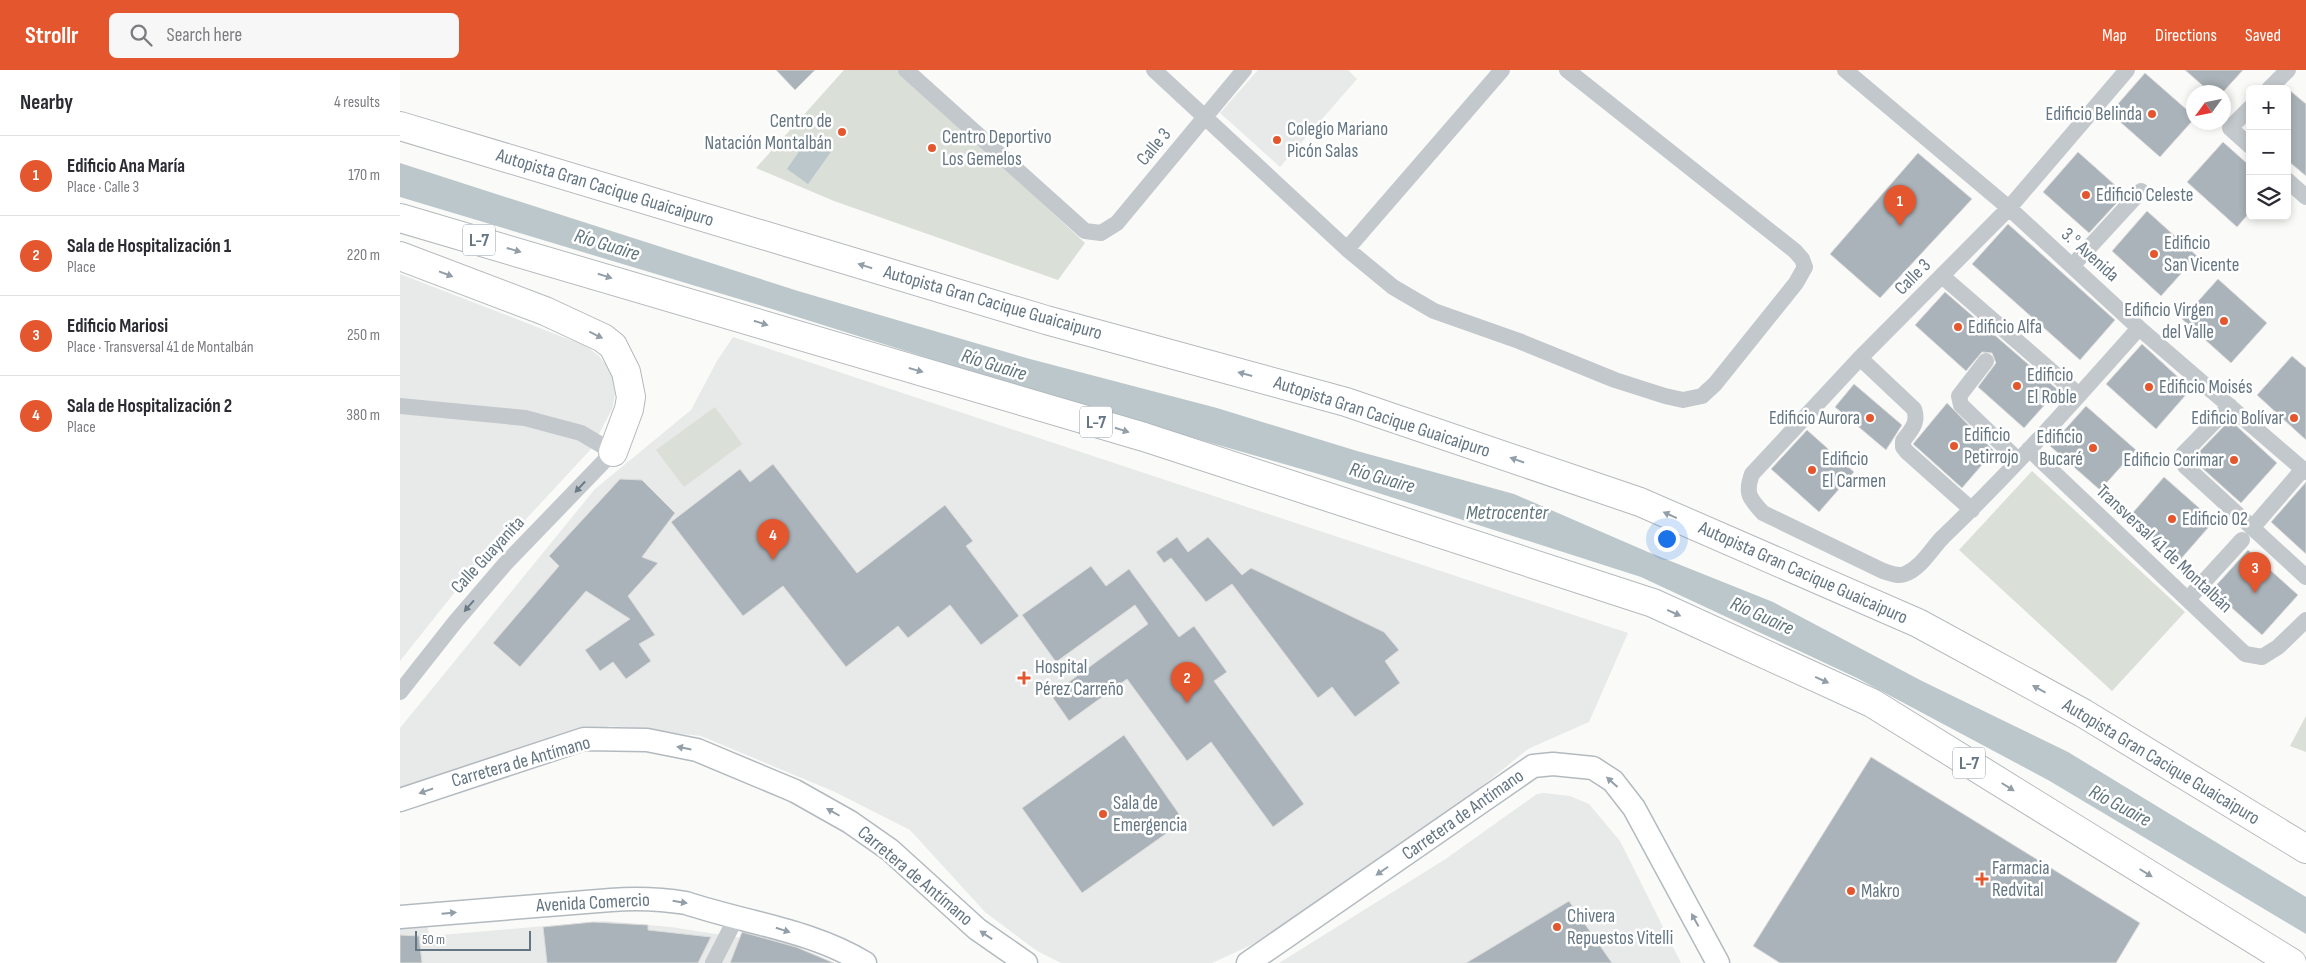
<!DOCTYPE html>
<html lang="en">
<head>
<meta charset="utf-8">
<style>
	:root { --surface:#fff; --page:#f7f7f7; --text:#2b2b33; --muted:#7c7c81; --line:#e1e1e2; --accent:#e4572e }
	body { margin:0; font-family:"Sofia Sans Condensed",sans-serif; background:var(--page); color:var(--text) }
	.controls { position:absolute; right:15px; top:15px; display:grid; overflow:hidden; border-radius:8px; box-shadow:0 2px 8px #0003 }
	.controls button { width:45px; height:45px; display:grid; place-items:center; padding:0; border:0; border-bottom:1px solid var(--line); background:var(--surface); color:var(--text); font:25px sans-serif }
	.compass { position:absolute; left:1786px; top:15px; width:45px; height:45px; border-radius:50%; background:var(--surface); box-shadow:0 2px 8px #0003; rotate:237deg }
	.scale { position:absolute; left:15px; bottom:12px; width:116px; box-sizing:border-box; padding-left:5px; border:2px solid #657683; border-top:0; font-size:14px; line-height:18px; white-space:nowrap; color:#657683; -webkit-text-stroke:4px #fff; paint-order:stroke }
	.you { position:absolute; left:1266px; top:468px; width:18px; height:18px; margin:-12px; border:4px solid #fff; border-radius:50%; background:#1a73e8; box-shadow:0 0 0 8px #1a73e833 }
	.badge { display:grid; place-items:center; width:32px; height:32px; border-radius:50%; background:var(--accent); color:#fff; font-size:16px; font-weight:700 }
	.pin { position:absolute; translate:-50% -41px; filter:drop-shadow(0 1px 2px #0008) }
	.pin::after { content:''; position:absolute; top:26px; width:18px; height:15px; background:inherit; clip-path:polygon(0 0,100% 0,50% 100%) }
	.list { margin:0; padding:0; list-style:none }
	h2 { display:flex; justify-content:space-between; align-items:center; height:65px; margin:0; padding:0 20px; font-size:21px }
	h2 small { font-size:16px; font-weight:400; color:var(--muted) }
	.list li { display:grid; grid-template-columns:32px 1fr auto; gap:15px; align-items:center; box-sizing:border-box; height:80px; padding:0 20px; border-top:1px solid var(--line) }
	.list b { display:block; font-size:19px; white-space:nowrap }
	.list p { margin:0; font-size:16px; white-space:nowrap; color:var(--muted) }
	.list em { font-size:16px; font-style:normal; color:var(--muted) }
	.icon { flex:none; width:28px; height:28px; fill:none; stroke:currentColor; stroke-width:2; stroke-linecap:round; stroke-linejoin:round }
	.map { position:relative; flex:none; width:1906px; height:893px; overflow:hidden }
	header { display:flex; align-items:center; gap:30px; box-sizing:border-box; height:70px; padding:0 25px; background:var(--accent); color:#fff }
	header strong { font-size:24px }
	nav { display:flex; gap:28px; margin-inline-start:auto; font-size:18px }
	.search { width:350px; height:45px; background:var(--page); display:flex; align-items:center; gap:12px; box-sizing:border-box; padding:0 18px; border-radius:8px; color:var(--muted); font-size:19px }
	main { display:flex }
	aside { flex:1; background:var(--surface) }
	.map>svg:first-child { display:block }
	.built { fill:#e8e9e9 }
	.green { fill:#dadfd7 }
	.water { fill:#bbc7cb }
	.building { fill:#aab3b9; stroke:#dcdcda }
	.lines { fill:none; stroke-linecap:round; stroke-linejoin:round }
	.secondary-casing { stroke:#b3babf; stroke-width:25 }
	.highway-casing { stroke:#b4b9bd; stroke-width:30 }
	.street { stroke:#c3c8cc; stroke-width:16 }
	.secondary { stroke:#fff; stroke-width:22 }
	.highway { stroke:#fff; stroke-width:28 }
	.oneway { fill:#939fa8 }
	.oneway2 { fill:#6a7a87 }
	.poi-dot { fill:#e4572e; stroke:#fff; stroke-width:2 }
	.labels { text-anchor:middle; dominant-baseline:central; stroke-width:5; stroke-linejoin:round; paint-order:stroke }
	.shield { fill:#fff; stroke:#939fa8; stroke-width:1 }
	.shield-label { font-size:18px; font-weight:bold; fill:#657683 }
	.poi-label { font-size:19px; fill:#657683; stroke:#fff; text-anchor:start }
	.street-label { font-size:19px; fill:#657683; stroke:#fff }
	.water-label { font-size:20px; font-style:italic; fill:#60757c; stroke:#fff }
</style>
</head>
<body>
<header>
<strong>Strollr</strong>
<div class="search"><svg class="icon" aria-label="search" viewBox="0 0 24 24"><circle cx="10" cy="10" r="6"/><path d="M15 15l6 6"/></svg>Search here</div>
<nav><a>Map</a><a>Directions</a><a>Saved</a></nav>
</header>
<main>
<aside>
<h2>Nearby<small>4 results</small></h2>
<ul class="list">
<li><span class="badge">1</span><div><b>Edificio Ana María</b><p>Place · Calle 3</p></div><em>170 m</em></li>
<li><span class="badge">2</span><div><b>Sala de Hospitalización 1</b><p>Place</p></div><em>220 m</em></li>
<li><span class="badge">3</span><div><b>Edificio Mariosi</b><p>Place · Transversal 41 de Montalbán</p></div><em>250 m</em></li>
<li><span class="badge">4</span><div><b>Sala de Hospitalización 2</b><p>Place</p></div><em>380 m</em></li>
</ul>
</aside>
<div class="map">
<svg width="1906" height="893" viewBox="0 0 1906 893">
	<rect width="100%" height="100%" fill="#fafaf8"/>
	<path class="built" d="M858 0H948L957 9 880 97 820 43Z
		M0 204 186 276 199 286 212 302 215 325 212 339 191 379 115 461 70 503 0 591Z
		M333 267 1228 563 1189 652 1128 679 1055 738 873 865 812 893H661L637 881 585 842 510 760 435 722 301 666 210 656 0 723V658L195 419 291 340 317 291Z
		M1144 723 1170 726 1189 734 1220 771 1281 893H879L1044 790 1137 724Z
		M204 851 271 857 348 869 398 893H0V854L27 852 29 866Z"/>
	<path class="green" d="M444 0H499L685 173 658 210 434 131 356 98Z
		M315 337 342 374 284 417 256 380Z
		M1632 401 1785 542 1712 621 1559 480Z
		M1906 646V682L1890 676Z"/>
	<path class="water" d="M411 64 433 79 408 114 387 99Z
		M0 93 398 221 630 289 817 338 957 381 1114 424 1248 482 1373 532 1522 611 1668 682 1906 827V864L1648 710 1457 608 1241 507 922 405 662 330 372 239 0 127Z"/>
	<path class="building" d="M376 0H415L395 20Z
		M1785 0H1843L1823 22H1810Z
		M1745 3 1794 46V49L1760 87 1710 43Z
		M1887 18 1906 34V106L1887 90Z
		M1823 72 1850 96V142L1837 157 1787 112Z
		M1678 82 1725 124 1689 163 1643 122Z
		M1518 83 1572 129 1480 228 1430 184Z
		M1747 141 1797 186 1761 226 1712 181Z
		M1608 154 1715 250 1680 290 1572 194Z
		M1818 209 1867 253 1831 293 1782 249Z
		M1545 222 1658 320 1624 358 1578 317 1596 293 1592 283 1582 282 1566 301 1515 255Z
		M1742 274 1791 319 1756 359 1706 314Z
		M1892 286 1906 298V370L1857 325Z
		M1454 314 1502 355 1486 380 1435 337Z
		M1547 333 1594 381 1562 418 1513 374Z
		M1686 336 1736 380 1700 420 1650 376Z
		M1830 350 1877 393 1841 433 1792 389Z
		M1407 360 1454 402 1419 442 1371 399Z
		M373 394 457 503 545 435 573 471 566 476 619 546 581 575 550 535 508 568 498 556 446 597 383 516 343 546 271 452 340 399 350 412Z
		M1764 407 1814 451 1779 491 1729 447Z
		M220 409 242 410 275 443 242 487 258 493 228 526 255 565 239 574 251 591 226 609 213 592 200 601 185 580 230 549 186 521 120 597 93 573 159 496 149 486Z
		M1906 412V484L1871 452Z
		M777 467 788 482 808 467 842 505 851 498 984 562 999 580 985 591 1000 613 955 647 932 617 918 628 832 514 806 532 771 488 764 493 756 482Z
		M1848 480 1898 525 1862 565 1812 520Z
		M691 496 706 516 729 499 779 567 794 556 827 602 814 611 904 734 873 757 811 672 787 691 727 609 669 651 651 625 748 554 735 535 656 592 622 545Z
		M724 665 784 751 682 823 622 738Z
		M1471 687 1740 853 1716 893H1380L1353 876Z
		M1169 831 1212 893H1066Z
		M193 852 248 855V860L311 867 298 893H147L143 857Z
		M342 862 396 877 434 893H330Z
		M0 865 19 866 22 893H0Z"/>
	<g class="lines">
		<g class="secondary-casing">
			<path id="secondary" d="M0 730 184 669 247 670 297 680 395 721 450 752 490 780 577 859 626 893
				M0 847 211 830C237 828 261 829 286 833 346 853 411 860 465 893
				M848 893 1133 696 1153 694 1193 698 1213 711 1234 738 1318 893"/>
		</g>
		<g class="highway-casing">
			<path id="highway" d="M0 56 646 250 946 332 1240 432 1518 553 1683 643 1906 779
				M0 148 744 367 1253 533 1472 633 1892 893
				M0 186 145 241 203 268 213 276 226 302 231 327 229 339 213 382"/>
		</g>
		<path class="street" d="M506 0 685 161 701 163 717 153 844 0
			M754 0 947 179 993 217 1034 241 1119 271 1215 310 1265 326 1283 330 1302 326 1315 314 1396 213 1405 197 1402 189 1395 181 1167 0
			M1445 0 1609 138 1739 258 1906 402
			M1727 0 1609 138 1460 288 1352 404C1345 423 1349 428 1363 443L1483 501C1490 503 1498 507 1505 504 1522 497 1531 479 1543 467 1612 401 1676 329 1739 258
			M1869 19 1888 0
			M1850 38 1830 58 1850 76
			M1887 110 1906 127
			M947 179 1102 0
			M1672 196 1741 121
			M1542 206 1679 325
			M1460 288 1514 339C1519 353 1511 360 1503 371V377L1507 382 1572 440
			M1586 291 1559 326 1561 335 1618 390
			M0 336 125 348 181 363 213 382 105 494 56 551 0 622
			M1830 336 1783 384 1782 390 1785 396 1906 507
			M1629 379 1845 584 1862 587 1878 577 1906 550
			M1853 457 1903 399
			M1788 529 1842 470
			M313 893 336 848"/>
		<use href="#secondary" class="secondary"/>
		<use href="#highway" class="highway"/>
	</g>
	<defs><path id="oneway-solid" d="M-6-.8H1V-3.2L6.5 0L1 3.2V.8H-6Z" transform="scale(1.25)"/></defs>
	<g class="oneway">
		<use href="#oneway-solid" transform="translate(114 180) rotate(16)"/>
		<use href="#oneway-solid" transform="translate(465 196) rotate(-163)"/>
		<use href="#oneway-solid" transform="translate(46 204) rotate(21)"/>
		<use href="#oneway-solid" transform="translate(205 206) rotate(17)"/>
		<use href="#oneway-solid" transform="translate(361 253) rotate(17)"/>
		<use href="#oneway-solid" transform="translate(196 265) rotate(26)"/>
		<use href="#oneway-solid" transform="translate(516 300) rotate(16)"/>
		<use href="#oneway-solid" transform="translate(845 304) rotate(-165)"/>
		<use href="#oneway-solid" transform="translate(722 360) rotate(17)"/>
		<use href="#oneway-solid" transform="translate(1117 390) rotate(-161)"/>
		<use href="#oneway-solid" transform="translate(1270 445) rotate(-156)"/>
		<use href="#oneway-solid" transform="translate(1274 543) rotate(24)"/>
		<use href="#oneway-solid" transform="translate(1422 610) rotate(24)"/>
		<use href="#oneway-solid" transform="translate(1639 619) rotate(-151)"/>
		<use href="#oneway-solid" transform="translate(284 678) rotate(-169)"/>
		<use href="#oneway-solid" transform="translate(1212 712) rotate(-138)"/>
		<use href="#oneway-solid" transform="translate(1608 717) rotate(32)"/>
		<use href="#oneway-solid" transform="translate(26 721) rotate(161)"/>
		<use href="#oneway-solid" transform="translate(433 742) rotate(-150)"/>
		<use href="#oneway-solid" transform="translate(982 801) rotate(145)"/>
		<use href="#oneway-solid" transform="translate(1746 803) rotate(32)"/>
		<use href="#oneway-solid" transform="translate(280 832) rotate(9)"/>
		<use href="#oneway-solid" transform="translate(49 843) rotate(-5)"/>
		<use href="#oneway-solid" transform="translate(1295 850) rotate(-119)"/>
		<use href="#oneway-solid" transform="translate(383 860) rotate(17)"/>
		<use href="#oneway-solid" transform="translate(586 865) rotate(-146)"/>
	</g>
	<g class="oneway2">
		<use href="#oneway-solid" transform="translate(180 417) rotate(133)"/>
		<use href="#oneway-solid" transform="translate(69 536) rotate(131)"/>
	</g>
	<g class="poi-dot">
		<circle cx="1752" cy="44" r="5"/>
		<circle cx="442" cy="62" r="5"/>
		<circle cx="877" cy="70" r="5"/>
		<circle cx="532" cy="78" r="5"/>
		<circle cx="1686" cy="125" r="5"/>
		<circle cx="1754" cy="184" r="5"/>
		<circle cx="1824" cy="251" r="5"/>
		<circle cx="1558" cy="257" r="5"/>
		<circle cx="1617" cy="316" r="5"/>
		<circle cx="1749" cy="317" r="5"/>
		<circle cx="1470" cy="348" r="5"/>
		<circle cx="1894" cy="348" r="5"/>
		<circle cx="1554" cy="376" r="5"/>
		<circle cx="1693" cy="378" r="5"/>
		<circle cx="1834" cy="390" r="5"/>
		<circle cx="1412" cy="400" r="5"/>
		<circle cx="1772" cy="449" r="5"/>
		<path d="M621.5 600.5h5v5h5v5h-5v5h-5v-5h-5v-5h5z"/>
		<circle cx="703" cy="744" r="5"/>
		<path d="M1579.5 801.5h5v5h5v5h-5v5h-5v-5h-5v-5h5z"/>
		<circle cx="1451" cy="821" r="5"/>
		<circle cx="1157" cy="857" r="5"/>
	</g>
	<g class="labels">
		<g class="shield">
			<rect x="63" y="154.5" width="32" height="31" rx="4"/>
			<rect x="680" y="336.5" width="32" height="31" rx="4"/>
			<rect x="1553" y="677.5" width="32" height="31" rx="4"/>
		</g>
		<g class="shield-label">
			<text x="79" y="170">L-7</text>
			<text x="696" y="352">L-7</text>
			<text x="1569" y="693">L-7</text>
		</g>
		<g class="poi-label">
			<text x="1742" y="44" text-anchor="end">Edificio Belinda</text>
			<text x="432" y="51" text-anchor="end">Centro de<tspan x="432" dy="22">Natación Montalbán</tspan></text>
			<text x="887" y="59">Colegio Mariano<tspan x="887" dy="22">Picón Salas</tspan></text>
			<text x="542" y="67">Centro Deportivo<tspan x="542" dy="22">Los Gemelos</tspan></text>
			<text x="1696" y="125">Edificio Celeste</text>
			<text x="1764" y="173">Edificio<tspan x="1764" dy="22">San Vicente</tspan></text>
			<text x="1814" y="240" text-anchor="end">Edificio Virgen<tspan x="1814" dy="22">del Valle</tspan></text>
			<text x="1568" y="257">Edificio Alfa</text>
			<text x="1627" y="305">Edificio<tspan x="1627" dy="22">El Roble</tspan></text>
			<text x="1759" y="317">Edificio Moisés</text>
			<text x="1460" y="348" text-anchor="end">Edificio Aurora</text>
			<text x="1884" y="348" text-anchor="end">Edificio Bolívar</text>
			<text x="1564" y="365">Edificio<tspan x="1564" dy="22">Petirrojo</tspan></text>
			<text x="1683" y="367" text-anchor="end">Edificio<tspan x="1683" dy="22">Bucaré</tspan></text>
			<text x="1422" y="389">Edificio<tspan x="1422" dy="22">El Carmen</tspan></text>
			<text x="1824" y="390" text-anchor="end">Edificio Corimar</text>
			<text x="1782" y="449">Edificio 02</text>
			<text x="635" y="597">Hospital<tspan x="635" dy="22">Pérez Carreño</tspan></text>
			<text x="713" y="733">Sala de<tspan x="713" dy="22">Emergencia</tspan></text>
			<text x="1592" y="798">Farmacia<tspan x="1592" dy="22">Redvital</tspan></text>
			<text x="1461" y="821">Makro</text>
			<text x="1167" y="846">Chivera<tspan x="1167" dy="22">Repuestos Vitelli</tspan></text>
		</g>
		<g class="street-label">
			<text transform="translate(754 77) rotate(-50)">Calle 3</text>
			<text transform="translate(205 118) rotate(17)">Autopista Gran Cacique Guaicaipuro</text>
			<text transform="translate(1690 185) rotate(42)">3.° Avenida</text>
			<text transform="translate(1513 207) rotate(-45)">Calle 3</text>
			<text transform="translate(593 233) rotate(16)">Autopista Gran Cacique Guaicaipuro</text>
			<text transform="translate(982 347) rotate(18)">Autopista Gran Cacique Guaicaipuro</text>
			<text transform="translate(1764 479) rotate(43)">Transversal 41 de Montalbán</text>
			<text transform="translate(88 485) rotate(-47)">Calle Guayanita</text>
			<text transform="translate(1403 503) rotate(24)">Autopista Gran Cacique Guaicaipuro</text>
			<text transform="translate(121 692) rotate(-16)">Carretera de Antímano</text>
			<text transform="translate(1761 692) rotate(31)">Autopista Gran Cacique Guaicaipuro</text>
			<text transform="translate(1063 745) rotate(-35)">Carretera de Antímano</text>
			<text transform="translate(515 806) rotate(40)">Carretera de Antímano</text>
			<text transform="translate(193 833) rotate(-3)">Avenida Comercio</text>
		</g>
		<g class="water-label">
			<text transform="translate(207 175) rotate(17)">Río Guaire</text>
			<text transform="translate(594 295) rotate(17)">Río Guaire</text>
			<text transform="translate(982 408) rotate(16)">Río Guaire</text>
			<text x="1107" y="443">Metrocenter</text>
			<text transform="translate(1362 546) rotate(24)">Río Guaire</text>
			<text transform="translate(1720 736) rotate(28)">Río Guaire</text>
		</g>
	</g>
</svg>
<div class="controls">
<button>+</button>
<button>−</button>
<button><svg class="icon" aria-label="layers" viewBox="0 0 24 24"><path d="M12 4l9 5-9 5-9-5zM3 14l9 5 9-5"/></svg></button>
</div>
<svg class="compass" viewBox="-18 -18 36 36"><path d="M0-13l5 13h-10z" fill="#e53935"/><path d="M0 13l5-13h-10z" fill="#7c7c81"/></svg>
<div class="scale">50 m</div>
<div class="you"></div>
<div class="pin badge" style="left:1500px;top:156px">1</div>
<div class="pin badge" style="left:787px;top:633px">2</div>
<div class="pin badge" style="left:1855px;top:523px">3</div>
<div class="pin badge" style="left:373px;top:490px">4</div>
</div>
</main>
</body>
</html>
